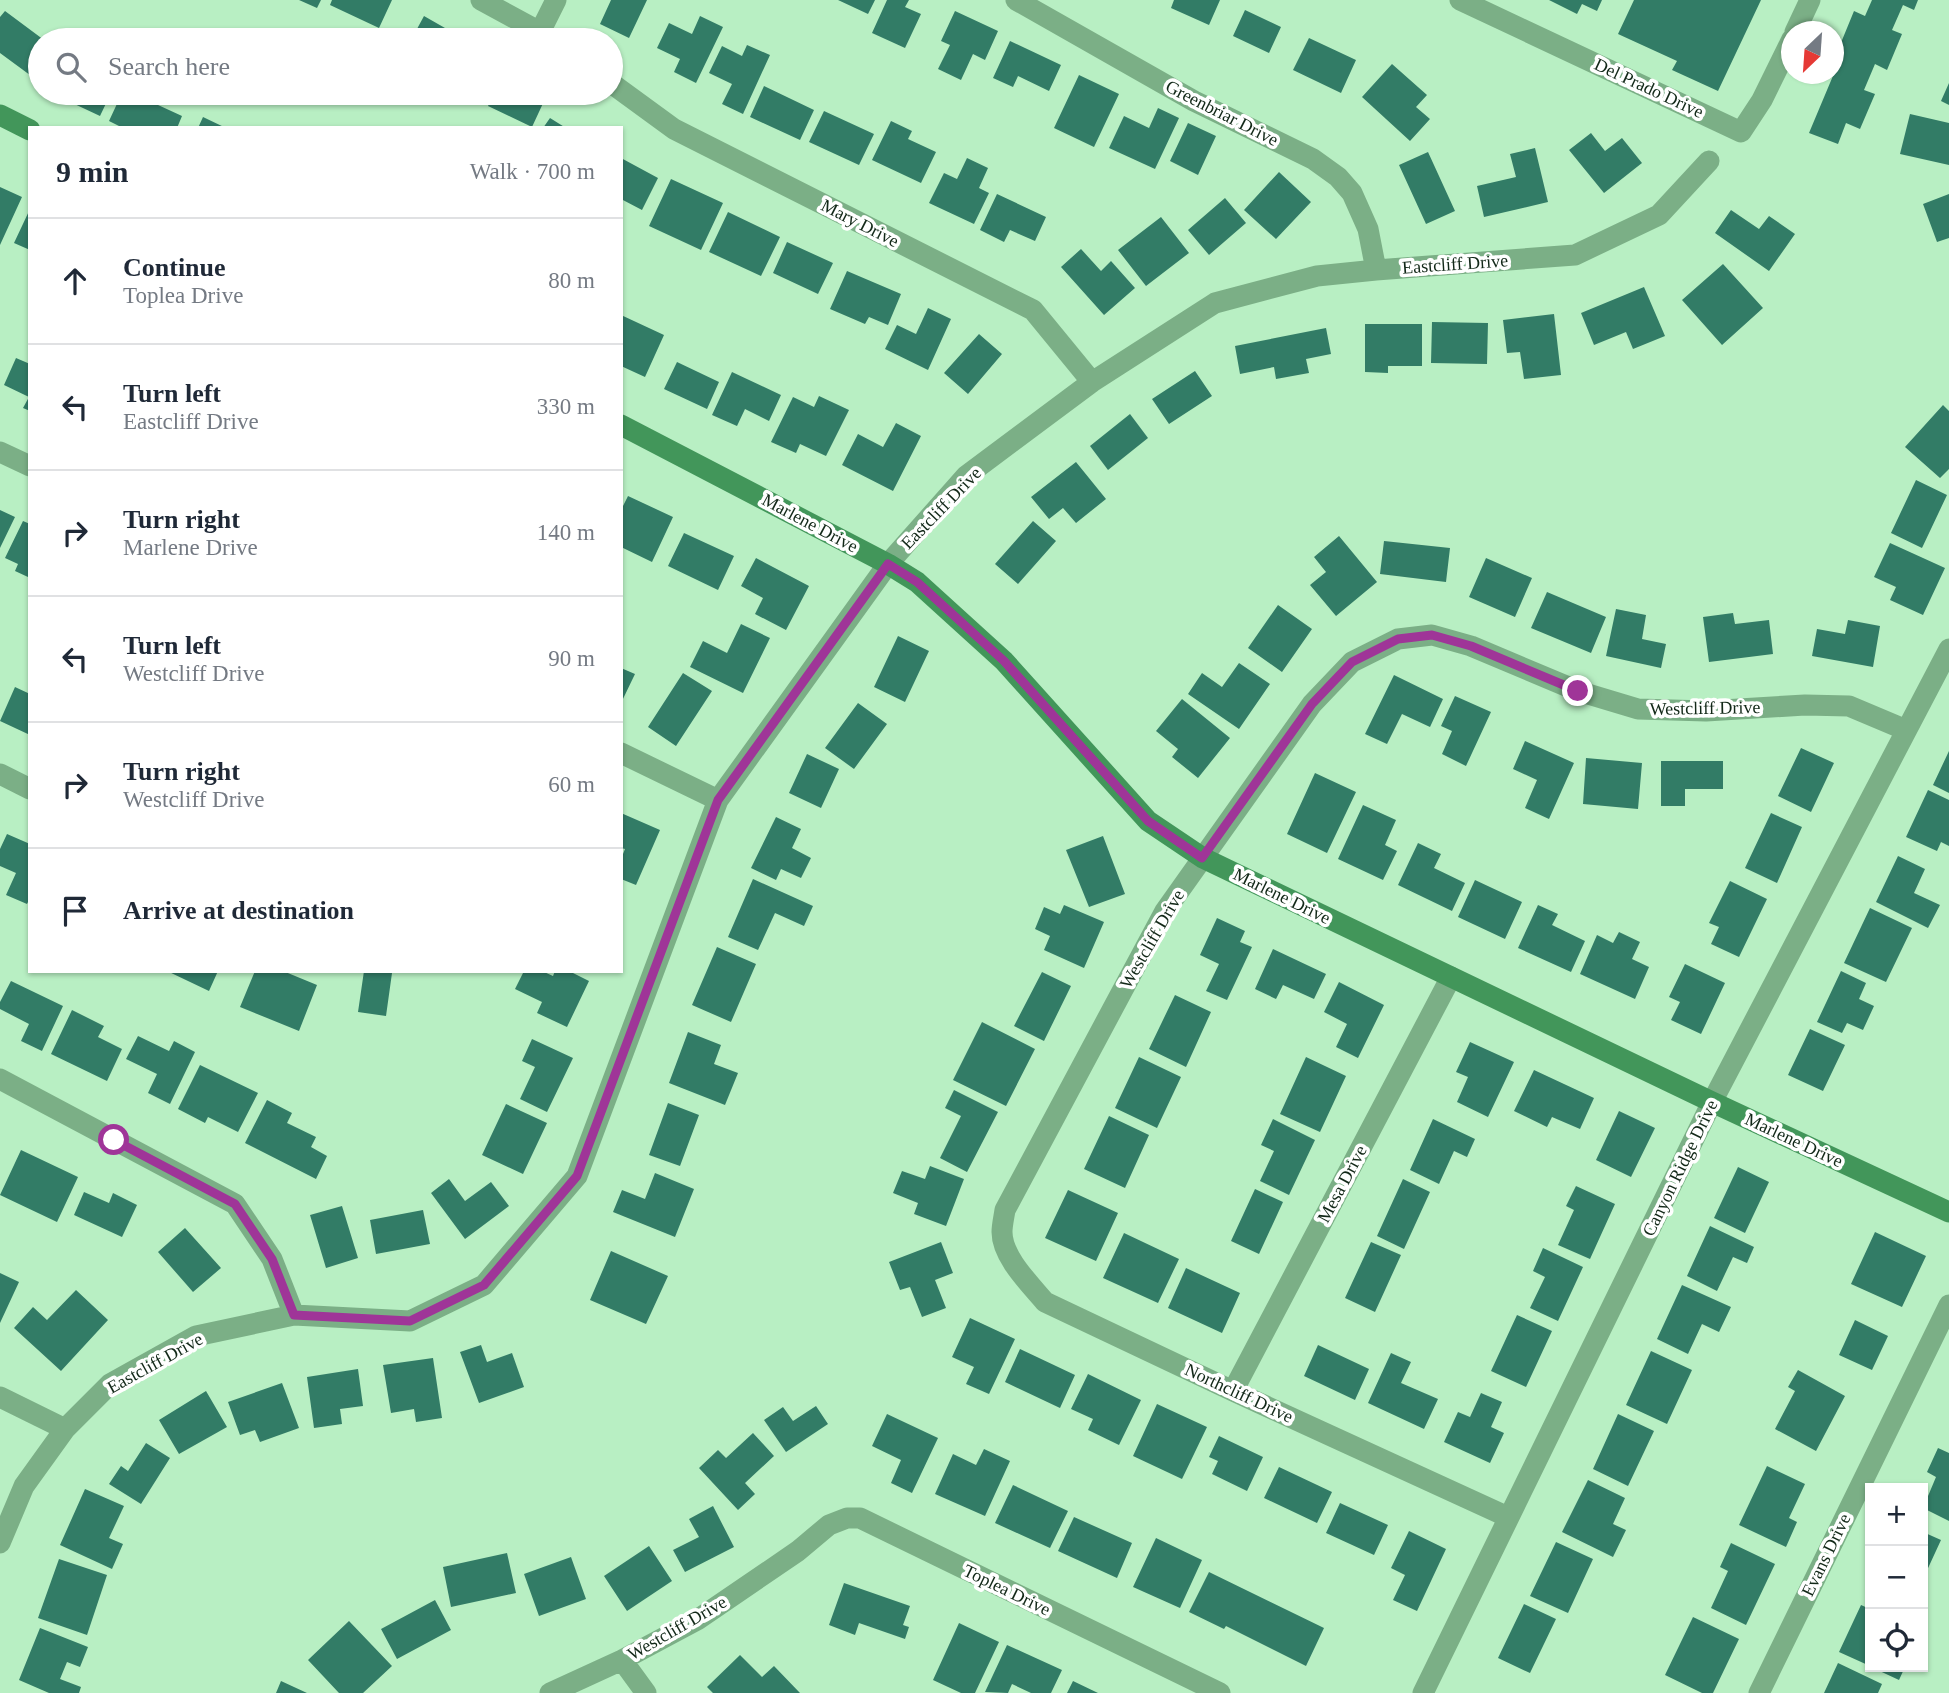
<!DOCTYPE html>
<html lang="en">
<head>
<meta charset="utf-8">
<style>
	:root { --surface:#fff; --page:#f6f6f7; --text:#1f2937; --muted:#747a83; --line:#e0e1e3 }
	body { margin:0; font-family:"Times New Roman",serif; background:var(--page); color:var(--text) }
	.controls { position:absolute; right:21px; bottom:21px; display:grid; overflow:hidden; border-radius:0px; box-shadow:0 2px 5px #0004 }
	.controls button { width:63px; height:63px; display:grid; place-items:center; padding:0; border:0; border-bottom:2px solid var(--line); background:var(--surface); color:var(--text); font:35px sans-serif }
	.compass { position:absolute; left:1781px; top:21px; width:63px; height:63px; border-radius:50%; background:var(--surface); box-shadow:0 2px 5px #0004; rotate:205deg }
	.stop { position:absolute; width:21px; height:21px; margin:-16px; border:5px solid #9f3598; border-radius:50%; background:#fff }
	.stop.end { background:#9f3598; border-color:#fff; box-shadow:0 2px 7px #0008 }
	.list { margin:0; padding:0; list-style:none }
	h2 { display:flex; justify-content:space-between; align-items:center; height:91px; margin:0; padding:0 28px; font-size:30px }
	h2 small { font-size:23px; font-weight:400; color:var(--muted) }
	.list li { display:grid; grid-template-columns:46px 1fr auto; gap:21px; align-items:center; box-sizing:border-box; height:126px; padding:0 28px; border-top:2px solid var(--line) }
	.list b { display:block; font-size:26px; white-space:nowrap }
	.list p { margin:0; font-size:23px; white-space:nowrap; color:var(--muted) }
	.list em { font-size:23px; font-style:normal; color:var(--muted) }
	.icon { flex:none; width:38px; height:38px; fill:none; stroke:currentColor; stroke-width:2; stroke-linecap:round; stroke-linejoin:round }
	.map { position:relative; flex:none; width:1949px; height:1693px; overflow:hidden }
	.search { position:absolute; background:var(--surface); box-shadow:0 2px 5px #0004; left:28px; top:28px; width:595px; height:77px; display:flex; align-items:center; gap:18px; box-sizing:border-box; padding:0 24px; border-radius:38px; color:var(--muted); font-size:26px }
	.panel { position:absolute; background:var(--surface); box-shadow:0 2px 5px #0004; left:28px; top:126px; width:595px; height:847px; border-radius:0px }
	.map>svg:first-child { display:block }
	.building { fill:#327c66 }
	.lines { fill:none; stroke-linecap:round; stroke-linejoin:round }
	.street { stroke:#7baf86; stroke-width:21 }
	.secondary { stroke:#42965a; stroke-width:21 }
	.route { stroke:#9f3598; stroke-width:9 }
	.labels { text-anchor:middle; dominant-baseline:central; stroke-width:7; stroke-linejoin:round; paint-order:stroke }
	.street-label { font-size:18px; fill:#122818; stroke:#fff }
</style>
</head>
<body>
<div class="map">
<svg width="1949" height="1693" viewBox="0 0 1949 1693">
	<rect width="100%" height="100%" fill="#b8efc3"/>
	<path class="building" d="M299 0H321L317 8Z
		M332 0H392L379 28 330 5Z
		M611 0H647L629 38 600 24Z
		M838 0H875L868 14Z
		M887 0H909L905 7 921 14 905 48 872 33Z
		M1174 0H1220L1209 25 1171 8Z
		M1549 0H1602L1597 11 1582 4 1577 14Z
		M1634 0H1761L1718 91 1672 70 1677 61 1618 34Z
		M1872 0H1918L1914 10 1903 5 1892 30 1902 34 1887 70 1875 64 1864 90 1875 94 1860 129 1846 123 1838 144 1809 133 1843 52 1838 50 1854 11 1865 16Z
		M1245 10 1281 27 1269 53 1233 36Z
		M5 11 44 40H40V70L34 78 0 53V17Z
		M955 11 998 31 985 60 973 54 961 80 938 69 950 45 941 41Z
		M424 16 445 28 438 40H411Z
		M700 16 723 27 696 83 674 72 680 59 657 48 669 23 692 34Z
		M392 32 407 40H388Z
		M1309 38 1356 60 1341 93 1293 70Z
		M1010 41 1061 65 1049 91 1018 76 1013 87 993 78Z
		M747 45 770 55 743 114 722 104 732 84 709 73 722 46 742 56Z
		M1392 64 1427 95 1416 107 1430 119 1410 141 1362 97Z
		M1079 75 1119 94 1094 147 1054 128Z
		M1949 83V105L1941 101Z
		M764 86 814 110 800 140 750 117Z
		M51 93H111L100 116Z
		M122 93H132L182 116 177 128H123L109 121Z
		M494 93H531L545 99 532 127 488 106Z
		M1158 108 1179 118 1155 169 1109 148 1124 116 1149 128Z
		M824 111 874 134 859 165 809 142Z
		M1910 114 1949 123V165L1900 154Z
		M203 117 226 128H198Z
		M550 118 566 128H543Z
		M891 121 912 131 908 139 936 152 921 183 872 160Z
		M1188 123 1216 136 1198 175 1170 161Z
		M1591 133 1605 151 1622 138 1642 163 1604 193 1569 150Z
		M1535 148 1548 202 1484 217 1477 186 1516 177 1510 154Z
		M1428 152 1455 211 1426 224 1399 165Z
		M621 158 658 178 642 210 621 199Z
		M967 158 988 168 979 188 989 193 974 224 929 203 944 173 957 179Z
		M1279 172 1311 202 1276 239 1244 210Z
		M671 179 723 203 701 250 649 226Z
		M0 187 22 197 0 245Z
		M997 194 1046 217 1035 241 1010 230 1004 242 980 230Z
		M1949 194V238L1937 242 1923 204Z
		M1225 198 1246 223 1209 255 1188 230Z
		M30 209V250L14 243Z
		M1731 210 1759 229 1769 216 1795 234 1769 271 1715 233Z
		M728 212 780 237 761 276 709 252Z
		M1161 217 1189 253 1146 286 1118 250Z
		M787 242 833 263 818 294 773 273Z
		M1081 249 1101 271 1111 261 1135 288 1104 315 1061 267Z
		M1723 264 1763 308 1722 345 1682 300Z
		M847 271 901 294 888 325 869 317 865 324 830 309Z
		M1644 287 1665 336 1633 349 1626 332 1594 345 1581 313Z
		M928 308 951 319 928 370 885 349 897 325 916 334Z
		M1554 314 1561 375 1524 379 1520 352 1507 353 1503 320Z
		M621 315 664 335 645 377 621 366Z
		M1432 322 1488 323 1487 364 1431 363Z
		M1365 324H1422V366H1388V373L1365 372Z
		M1326 328 1331 354 1306 359 1309 373 1276 379 1274 367 1240 374 1235 346Z
		M979 334 1002 354 968 394 944 373Z
		M16 358 30 364V411L23 408 29 397 4 385Z
		M677 362 719 382 707 409 664 389Z
		M1195 371 1212 396 1169 424 1152 399Z
		M732 372 781 395 769 421 745 409 737 426 712 415Z
		M819 396 849 410 826 456 800 444 796 453 771 442 793 397 814 407Z
		M1943 405 1949 411V469L1940 478 1905 447Z
		M1130 414 1148 438 1108 470 1090 446Z
		M896 423 921 436 893 491 842 465 858 434 883 447Z
		M1076 462 1106 499 1076 523 1063 508 1049 519 1031 497Z
		M1916 480 1947 495 1922 548 1891 533Z
		M628 496 673 517 652 562 621 547V510Z
		M0 510 15 517 0 548Z
		M23 521 30 524V573L28 577 15 571 18 564 5 558Z
		M1033 521 1056 541 1018 584 995 564Z
		M684 533 734 556 718 590 668 566Z
		M1339 536 1377 582 1336 616 1310 585 1326 572 1314 557Z
		M1384 541 1450 548 1446 582 1380 574Z
		M1890 543 1945 568 1923 615 1890 600 1896 587 1874 577Z
		M756 558 809 586 786 630 755 614 763 598 741 586Z
		M1486 558 1532 578 1515 617 1469 597Z
		M1547 592 1606 617 1591 653 1531 628Z
		M1278 605 1312 629 1282 672 1248 648Z
		M1616 609 1646 615 1642 639 1666 644 1661 668 1606 656Z
		M1733 613 1735 624 1769 620 1773 654 1709 662 1703 617Z
		M1848 620 1880 626 1873 667 1812 656 1817 629 1845 634Z
		M741 624 770 638 743 693 690 667 703 641 727 653Z
		M898 636 929 651 905 702 874 687Z
		M1239 663 1270 684 1239 729 1188 694 1202 673 1222 687Z
		M621 668 635 674 621 703Z
		M683 673 712 691 676 746 648 727Z
		M1394 675 1443 699 1430 727 1402 714 1387 744 1365 734Z
		M15 687 30 694V735L0 721Z
		M1455 696 1491 712 1466 766 1442 754 1452 731 1441 726Z
		M1182 699 1230 738 1198 778 1172 757 1178 749 1156 731Z
		M858 703 887 724 854 769 825 748Z
		M1525 741 1574 763 1549 819 1525 808 1537 780 1513 769Z
		M1801 748 1834 763 1811 812 1778 796Z
		M1949 751V793L1933 785Z
		M807 754 839 769 821 808 789 793Z
		M1586 758 1642 763 1638 809 1583 804Z
		M1661 761H1723V789H1685V806H1661Z
		M1315 773 1356 792 1327 853 1287 834Z
		M1928 790 1949 800V846L1941 842 1937 851 1906 837Z
		M1363 805 1396 820 1385 845 1397 851 1383 880 1338 859Z
		M621 813 660 830 636 885 621 879V859L625 849 621 848Z
		M1771 813 1802 827 1777 883 1745 868Z
		M776 817 801 829 792 848 811 858 801 878 781 869 776 880 751 868Z
		M7 834 30 844V898L27 904 6 895 16 873 0 866V849Z
		M1103 836 1125 894 1089 907 1066 850Z
		M1418 843 1441 854 1434 868 1465 883 1452 911 1398 885Z
		M1898 856 1925 869 1914 893 1940 905 1928 928 1876 902Z
		M753 879 813 906 804 926 775 913 758 950 728 937Z
		M1475 880 1522 902 1505 939 1458 917Z
		M1730 881 1767 899 1739 957 1711 944 1719 927 1709 923Z
		M1064 905 1104 922 1084 968 1044 950 1050 936 1035 929 1044 907 1060 914Z
		M1538 905 1558 914 1552 925 1585 941 1571 972 1518 948Z
		M1870 908 1912 928 1886 982 1844 963Z
		M1217 918 1245 931 1240 942 1252 947 1227 1000 1206 991 1219 964 1200 955Z
		M1619 932 1640 942 1632 959 1649 967 1635 999 1580 974 1597 935 1613 943Z
		M717 947 756 964 731 1022 692 1005Z
		M1273 949 1326 974 1314 999 1283 985 1276 999 1255 989Z
		M1685 964 1725 983 1701 1034 1671 1020 1680 1002 1669 997Z
		M167 971H218L209 991Z
		M255 971H283L317 985 299 1031 240 1007Z
		M364 971 392 973 386 1016 358 1012Z
		M524 971H542L553 976 555 971H569L589 981 567 1027 537 1013 542 1002 515 989Z
		M1841 971 1866 983 1859 999 1874 1006 1863 1030 1847 1023 1842 1033 1817 1022Z
		M1042 972 1071 986 1044 1041 1014 1026Z
		M11 981 63 1006 42 1051 21 1041 29 1024 0 1009V1002Z
		M1339 982 1384 1005 1358 1058 1336 1047 1347 1024 1324 1012Z
		M1175 995 1211 1012 1186 1067 1149 1049Z
		M72 1010 104 1026 98 1037 122 1049 107 1081 51 1054Z
		M982 1022 1035 1049 1006 1106 953 1080Z
		M1810 1029 1845 1045 1823 1091 1788 1075Z
		M688 1032 721 1045 714 1064 738 1073 725 1105 669 1083Z
		M138 1036 169 1051 174 1041 195 1052 170 1104 148 1093 157 1074 126 1059Z
		M532 1039 573 1058 547 1112 520 1099 535 1067 522 1061Z
		M1470 1042 1514 1062 1488 1117 1457 1102 1468 1077 1456 1072Z
		M1139 1057 1181 1077 1157 1128 1115 1108Z
		M1306 1057 1346 1076 1320 1132 1280 1114Z
		M200 1065 258 1093 238 1132 208 1117 205 1123 178 1109Z
		M1534 1070 1594 1098 1580 1129 1552 1117 1547 1127 1514 1111Z
		M954 1090 998 1112 967 1172 940 1158 961 1116 945 1108Z
		M267 1100 292 1113 287 1123 316 1137 311 1147 327 1156 316 1179 245 1143Z
		M668 1103 699 1115 680 1166 649 1155Z
		M506 1104 547 1123 523 1174 482 1155Z
		M1619 1111 1655 1128 1631 1177 1596 1160Z
		M1109 1116 1149 1135 1125 1188 1084 1169Z
		M1273 1119 1315 1140 1289 1195 1260 1181 1274 1151 1261 1145Z
		M1433 1119 1475 1139 1467 1157 1454 1151 1439 1184 1410 1170Z
		M21 1150 78 1177 57 1222 0 1195Z
		M930 1166 964 1179 946 1226 914 1214 918 1203 893 1193 902 1171 925 1179Z
		M1738 1167 1769 1182 1745 1233 1714 1218Z
		M655 1173 694 1189 675 1237 613 1212 622 1190 645 1199Z
		M449 1179 465 1201 491 1182 509 1206 465 1239 431 1193Z
		M1403 1179 1430 1192 1404 1249 1377 1236Z
		M1576 1186 1615 1204 1590 1259 1558 1245 1574 1210 1566 1206Z
		M1255 1189 1283 1202 1259 1254 1231 1241Z
		M1068 1190 1118 1213 1096 1261 1045 1238Z
		M84 1192 109 1203 113 1193 137 1205 122 1237 74 1215Z
		M342 1206 358 1258 326 1268 310 1215Z
		M423 1210 430 1244 376 1254 370 1220Z
		M1710 1226 1754 1247 1747 1263 1733 1257 1717 1291 1687 1276Z
		M185 1228 221 1268 193 1292 158 1252Z
		M1875 1232 1926 1256 1902 1307 1851 1284Z
		M1124 1233 1179 1259 1158 1303 1103 1278Z
		M941 1242 953 1273 935 1280 946 1308 922 1317 910 1287 900 1290 889 1262Z
		M1371 1242 1401 1255 1375 1312 1345 1298Z
		M1543 1248 1583 1267 1558 1321 1530 1308 1545 1277 1533 1271Z
		M611 1251 668 1276 646 1324 590 1300Z
		M1186 1268 1240 1293 1222 1333 1168 1308Z
		M0 1273 19 1282 0 1323Z
		M1682 1285 1731 1307 1719 1332 1702 1324 1688 1354 1657 1339Z
		M76 1290 108 1320 61 1371 14 1328 33 1307 47 1320Z
		M1517 1315 1552 1331 1526 1387 1491 1371Z
		M970 1318 1015 1339 989 1394 966 1384 974 1367 952 1357Z
		M1855 1320 1888 1336 1872 1370 1839 1355Z
		M481 1345 487 1362 512 1353 524 1387 479 1403 460 1352Z
		M1318 1345 1369 1369 1355 1400 1304 1376Z
		M1020 1349 1075 1375 1060 1408 1005 1382Z
		M1651 1351 1692 1370 1667 1424 1626 1405Z
		M1391 1353 1411 1362 1401 1383 1438 1399 1424 1429 1368 1403Z
		M433 1358 442 1418 416 1422 414 1409 391 1413 383 1365Z
		M358 1369 363 1406 340 1409 342 1424 314 1428 307 1377Z
		M1798 1370 1845 1396 1816 1451 1775 1429 1795 1391 1788 1387Z
		M1088 1374 1141 1400 1119 1445 1088 1430 1093 1419 1071 1409Z
		M282 1383 299 1428 260 1442 255 1430 240 1435 228 1402Z
		M206 1391 227 1427 179 1454 159 1420Z
		M1481 1393 1502 1402 1491 1427 1504 1433 1490 1463 1444 1442 1458 1412 1470 1417Z
		M1157 1404 1207 1427 1182 1479 1133 1456Z
		M816 1406 828 1424 786 1452 764 1420 783 1407 793 1421Z
		M887 1414 938 1438 912 1493 891 1483 901 1460 872 1446Z
		M1618 1414 1654 1431 1628 1486 1593 1469Z
		M753 1433 774 1456 745 1483 755 1494 738 1510 699 1468 718 1450 726 1458Z
		M1219 1436 1263 1457 1247 1491 1212 1474 1218 1461 1209 1457Z
		M146 1443 170 1458 141 1504 109 1484 121 1466 128 1471Z
		M1938 1448 1949 1453V1521L1923 1508 1936 1477 1927 1472Z
		M984 1449 1010 1461 985 1516 935 1494 953 1454 976 1465Z
		M1767 1466 1805 1484 1789 1518 1797 1522 1786 1547 1739 1525Z
		M1279 1467 1332 1492 1317 1523 1264 1498Z
		M1588 1480 1625 1498 1613 1524 1626 1530 1613 1557 1562 1532Z
		M1013 1485 1068 1511 1050 1548 995 1523Z
		M85 1489 124 1506 109 1538 123 1544 112 1569 60 1545Z
		M1340 1503 1388 1525 1374 1555 1326 1533Z
		M713 1506 734 1547 685 1572 673 1550 699 1537 689 1519Z
		M1074 1517 1132 1543 1117 1578 1058 1551Z
		M1409 1531 1446 1549 1417 1611 1393 1600 1405 1575 1391 1568Z
		M1923 1532 1941 1540 1923 1579Z
		M1156 1538 1202 1560 1180 1608 1133 1587Z
		M1556 1542 1593 1559 1568 1613 1530 1596Z
		M1731 1543 1775 1564 1746 1625 1711 1608 1728 1571 1720 1567Z
		M649 1546 672 1581 627 1611 604 1576Z
		M507 1553 516 1593 451 1607 443 1567Z
		M571 1557 586 1599 539 1616 524 1574Z
		M59 1559 107 1575 87 1635 38 1618Z
		M1209 1572 1324 1628 1306 1666 1226 1626 1224 1629 1189 1612Z
		M844 1583 910 1606 903 1625 909 1627 905 1639 859 1623 855 1635 829 1625Z
		M435 1600 451 1630 397 1659 381 1629Z
		M1524 1604 1556 1619 1530 1673 1498 1658Z
		M1861 1605 1870 1609V1666L1839 1652Z
		M1693 1617 1739 1639 1713 1693H1702L1665 1675Z
		M349 1621 392 1666 363 1693H339L308 1660Z
		M959 1623 999 1642 975 1693H961L933 1680Z
		M40 1628 88 1647 80 1667 67 1662 60 1679 81 1687 79 1693H49L19 1680Z
		M1007 1645 1062 1670 1051 1693H1031L1012 1684 1008 1693 985 1692Z
		M740 1655 762 1677 774 1666 800 1693H713L707 1687Z
		M1838 1663 1882 1684 1878 1693H1824Z
		M1871 1667H1905L1899 1680Z
		M281 1681 307 1693H276Z
		M1073 1681 1098 1693H1067Z"/>
	<g class="lines">
		<path class="street" d="M481 0 540 32 552 40
			M1016 0 1194 101 1313 159 1338 177 1352 193 1368 229 1376 270
			M1460 0 1741 132 1762 100 1792 39
			M540 32 556 0
			M1795 32 1810 0
			M611 83 674 129 1033 310 1092 382
			M0 452 30 466
			M621 753 718 800
			M0 774 30 789
			M0 1079 235 1204 272 1259 294 1315
			M1233 1391 1451 977
			M0 1397 65 1429
			M1508 1517 1233 1391 1045 1302C1030 1284 1002 1257 1002 1232 1002 1225 1004 1217 1005 1210L1165 911 1312 704 1352 662 1398 639 1432 635 1471 646 1578 691 1638 709 1706 711 1805 705 1849 706 1906 730
			M0 1543 24 1486 65 1429 110 1384 196 1336 294 1315 410 1321 484 1285 577 1176 718 800 888 564 966 476 1092 382 1215 303 1317 276 1376 270 1575 255 1659 215 1709 161
			M622 1660 646 1693
			M550 1693 622 1660 697 1620 798 1551 829 1525 847 1518H860L1220 1693
			M1423 1693 1712 1102 1949 649
			M1759 1693 1949 1305"/>
		<path class="secondary" d="M0 115 30 130
			M621 425 888 564 917 582 1004 661 1148 821 1203 858 1712 1102 1949 1212"/>
	</g>
	<g class="lines">
		<path class="route" d="M114 1140 235 1204 272 1259 294 1315 410 1321 484 1285 577 1176 718 800 888 564 917 582 1004 661 1148 821 1202 858 1312 704 1352 662 1398 639 1432 635 1471 646 1578 691"/>
	</g>
	<g class="labels">
		<g class="street-label">
			<text transform="translate(1649 88) rotate(25)">Del Prado Drive</text>
			<text transform="translate(1222 113) rotate(27)">Greenbriar Drive</text>
			<text transform="translate(860 223) rotate(27)">Mary Drive</text>
			<text transform="translate(1455 264) rotate(-4)">Eastcliff Drive</text>
			<text transform="translate(941 508) rotate(-46)">Eastcliff Drive</text>
			<text transform="translate(810 523) rotate(28)">Marlene Drive</text>
			<text transform="translate(1705 708) rotate(-1)">Westcliff Drive</text>
			<text transform="translate(1282 896) rotate(26)">Marlene Drive</text>
			<text transform="translate(1152 939) rotate(-60)">Westcliff Drive</text>
			<text transform="translate(1794 1140) rotate(25)">Marlene Drive</text>
			<text transform="translate(1680 1168) rotate(-64)">Canyon Ridge Drive</text>
			<text transform="translate(1342 1184) rotate(-62)">Mesa Drive</text>
			<text transform="translate(155 1363) rotate(-29)">Eastcliff Drive</text>
			<text transform="translate(1239 1393) rotate(25)">Northcliff Drive</text>
			<text transform="translate(1826 1555) rotate(-64)">Evans Drive</text>
			<text transform="translate(1007 1590) rotate(26)">Toplea Drive</text>
			<text transform="translate(677 1628) rotate(-30)">Westcliff Drive</text>
		</g>
	</g>
</svg>
<div class="controls">
<button>+</button>
<button>−</button>
<button><svg class="icon" aria-label="locate" viewBox="0 0 24 24"><circle cx="12" cy="12" r="6"/><path d="M12 2v4M12 18v4M2 12h4M18 12h4"/></svg></button>
</div>
<svg class="compass" viewBox="-18 -18 36 36"><path d="M0-13l5 13h-10z" fill="#e53935"/><path d="M0 13l5-13h-10z" fill="#747a83"/></svg>
<div class="stop" style="left:114px;top:1140px"></div>
<div class="stop end" style="left:1578px;top:691px"></div>
<div class="search"><svg class="icon" aria-label="search" viewBox="0 0 24 24"><circle cx="10" cy="10" r="6"/><path d="M15 15l6 6"/></svg>Search here</div>
<section class="panel">
<h2>9 min<small>Walk · 700 m</small></h2>
<ul class="list">
<li><svg class="icon" aria-label="ahead" viewBox="0 0 24 24"><path d="M12 20V5M6 11l6-6 6 6"/></svg><div><b>Continue</b><p>Toplea Drive</p></div><em>80 m</em></li>
<li><svg class="icon" aria-label="left" viewBox="0 0 24 24"><path d="M17 20v-9H6M10 6l-5 5 5 5"/></svg><div><b>Turn left</b><p>Eastcliff Drive</p></div><em>330 m</em></li>
<li><svg class="icon" aria-label="right" viewBox="0 0 24 24"><path d="M7 20v-9h11M14 6l5 5-5 5"/></svg><div><b>Turn right</b><p>Marlene Drive</p></div><em>140 m</em></li>
<li><svg class="icon" aria-label="left" viewBox="0 0 24 24"><path d="M17 20v-9H6M10 6l-5 5 5 5"/></svg><div><b>Turn left</b><p>Westcliff Drive</p></div><em>90 m</em></li>
<li><svg class="icon" aria-label="right" viewBox="0 0 24 24"><path d="M7 20v-9h11M14 6l5 5-5 5"/></svg><div><b>Turn right</b><p>Westcliff Drive</p></div><em>60 m</em></li>
<li><svg class="icon" aria-label="arrive" viewBox="0 0 24 24"><path d="M6 21V4h12l-3 4 3 4H6"/></svg><div><b>Arrive at destination</b></div></li>
</ul>
</section>
</div>
</body>
</html>
